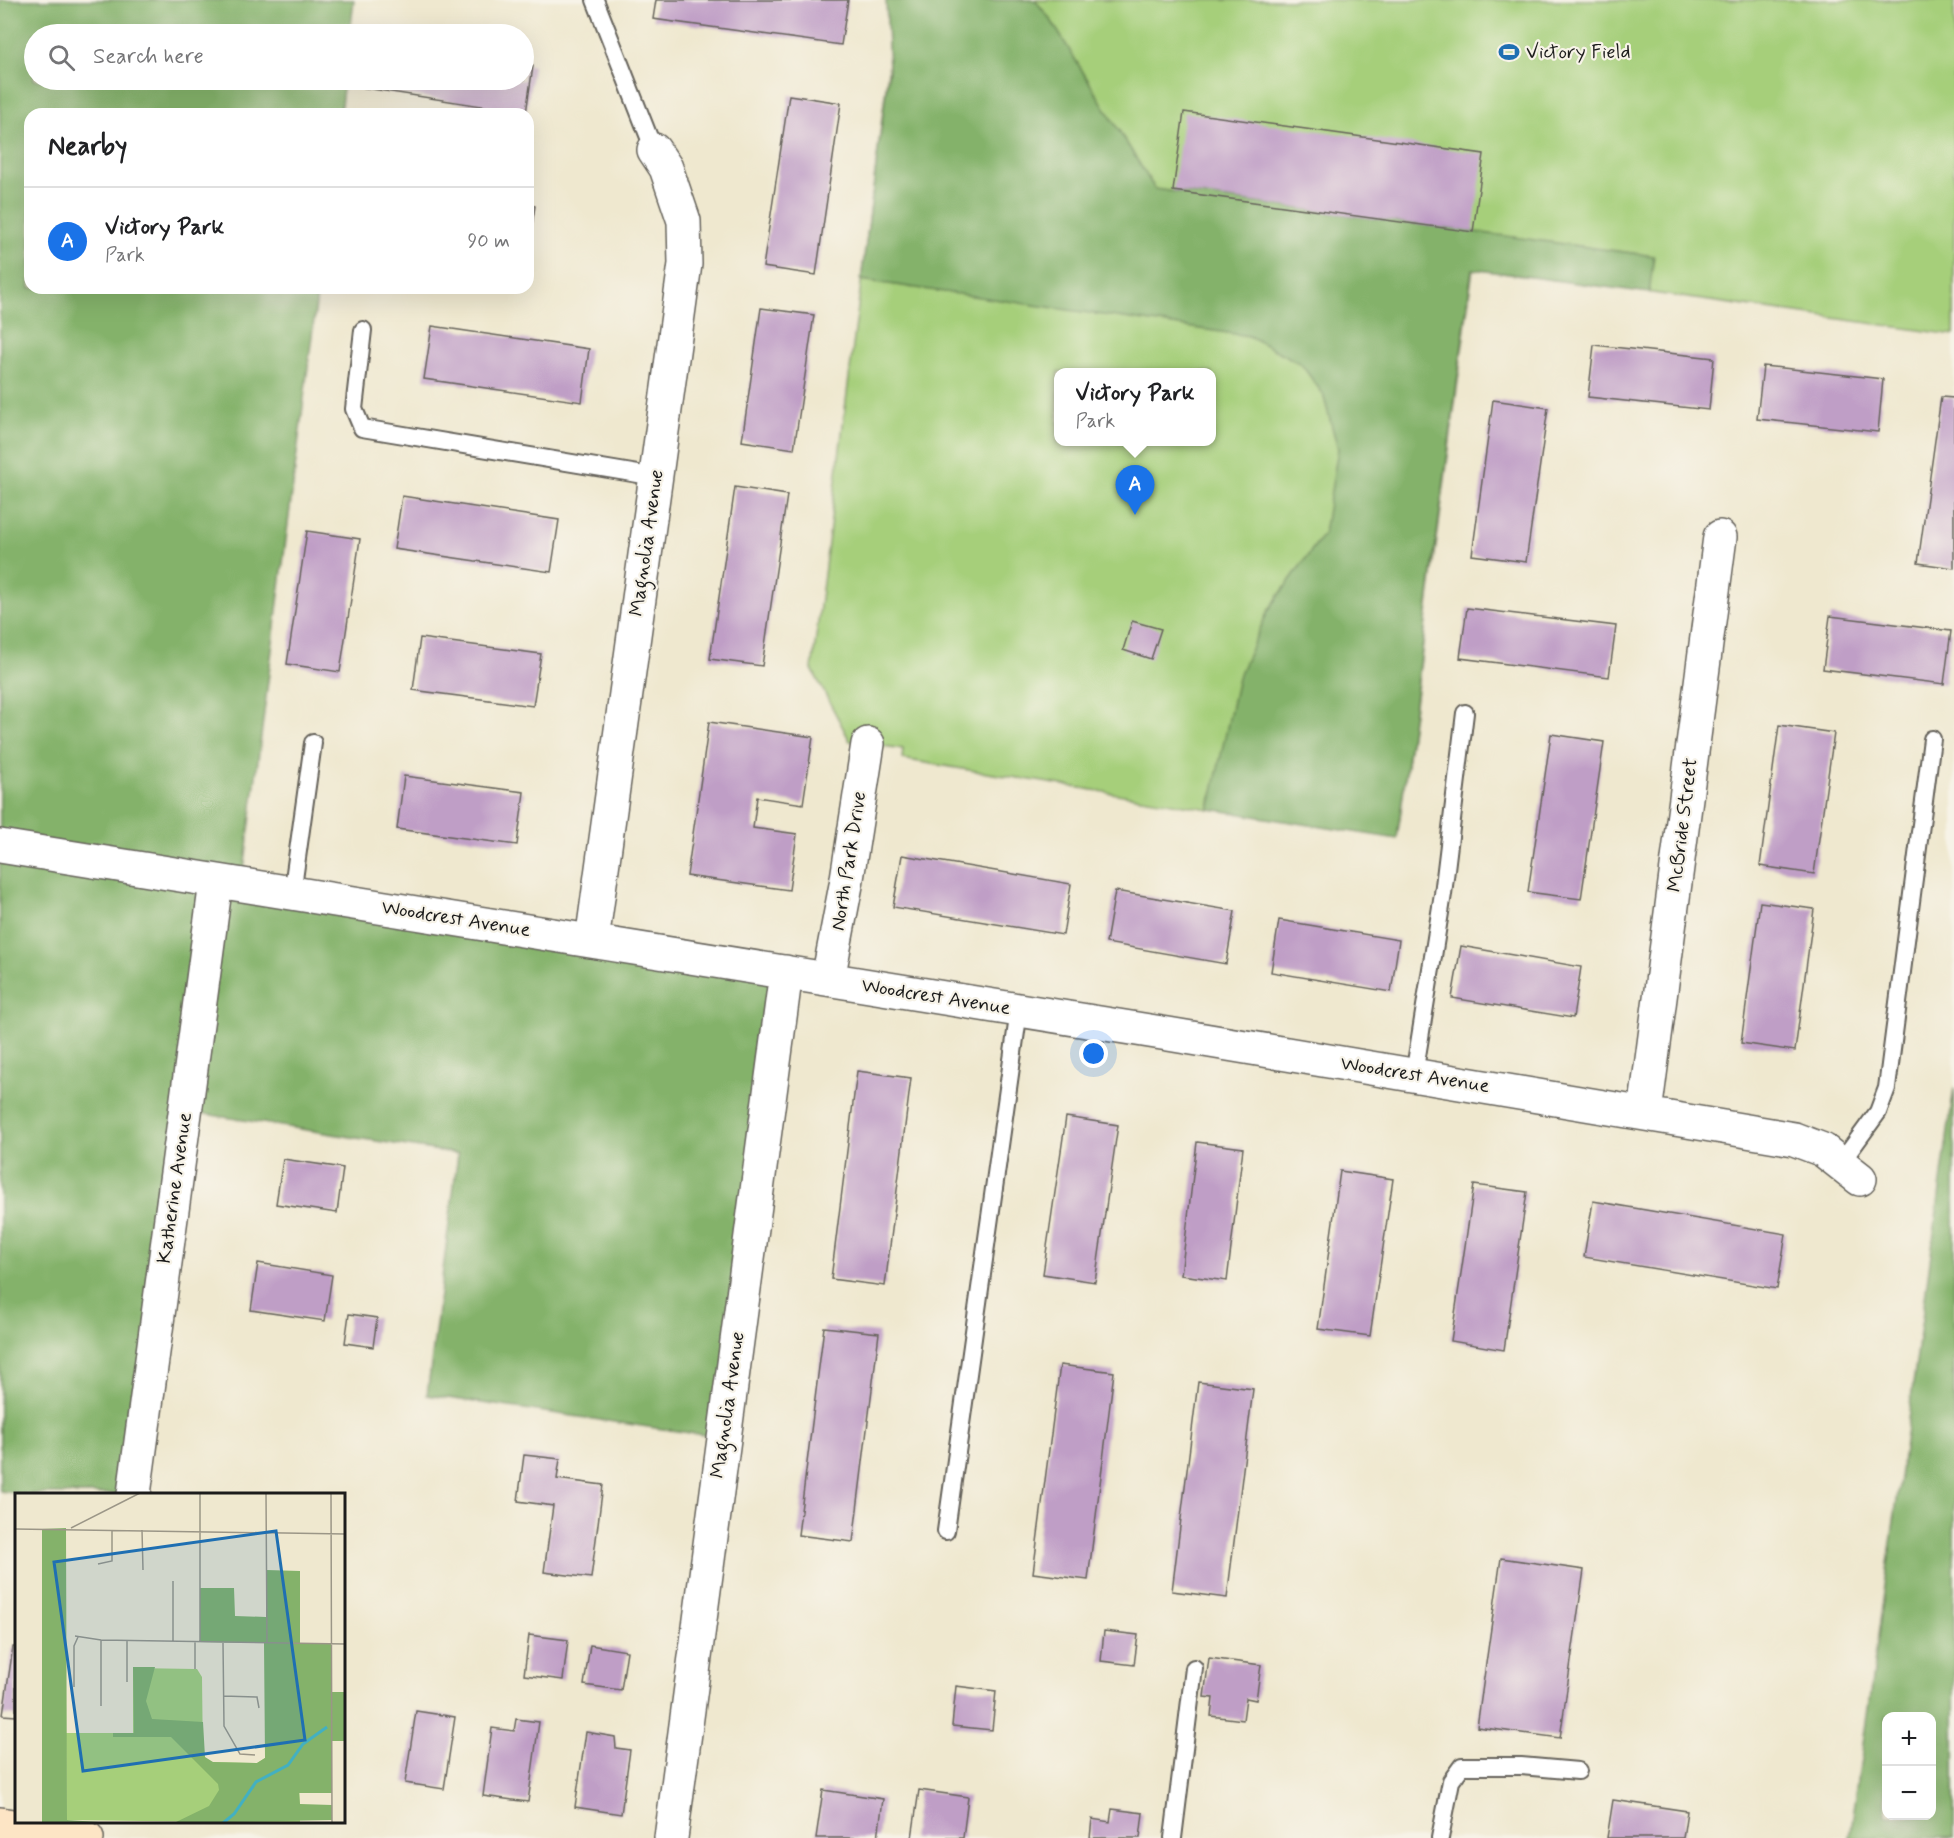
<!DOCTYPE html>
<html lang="en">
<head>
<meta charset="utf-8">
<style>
	:root { --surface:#fff; --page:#f6f6f6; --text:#202124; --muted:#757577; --line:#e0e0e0; --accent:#1a73e8 }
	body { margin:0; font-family:Mynerve,sans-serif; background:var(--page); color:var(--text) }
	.controls { position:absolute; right:18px; bottom:18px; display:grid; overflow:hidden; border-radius:12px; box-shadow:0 6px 24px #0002 }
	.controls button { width:54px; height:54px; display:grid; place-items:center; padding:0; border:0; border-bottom:2px solid var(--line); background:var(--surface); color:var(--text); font:30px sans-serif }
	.you { position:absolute; left:1094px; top:1054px; width:21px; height:21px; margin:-15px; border:4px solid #fff; border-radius:50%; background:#1a73e8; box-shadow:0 0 0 9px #1a73e833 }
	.badge { display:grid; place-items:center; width:39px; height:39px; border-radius:50%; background:var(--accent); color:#fff; font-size:20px; font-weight:700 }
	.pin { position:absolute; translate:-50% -50px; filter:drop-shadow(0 2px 3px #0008) }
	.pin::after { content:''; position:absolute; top:32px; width:21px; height:18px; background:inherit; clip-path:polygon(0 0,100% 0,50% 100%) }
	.popup { position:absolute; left:1054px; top:368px; width:162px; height:78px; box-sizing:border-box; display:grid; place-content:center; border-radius:12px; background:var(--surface); filter:drop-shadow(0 2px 4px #0005); font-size:20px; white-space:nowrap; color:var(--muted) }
	.popup b { font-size:22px; color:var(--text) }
	.popup::after { content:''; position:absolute; left:50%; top:100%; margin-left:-12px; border:12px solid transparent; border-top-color:var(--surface) }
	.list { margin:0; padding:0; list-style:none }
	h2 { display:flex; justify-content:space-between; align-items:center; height:78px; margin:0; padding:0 24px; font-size:26px }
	h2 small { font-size:20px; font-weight:400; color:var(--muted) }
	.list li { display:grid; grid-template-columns:39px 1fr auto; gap:18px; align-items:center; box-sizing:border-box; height:108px; padding:0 24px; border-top:2px solid var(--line) }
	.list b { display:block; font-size:22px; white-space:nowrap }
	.list p { margin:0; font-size:20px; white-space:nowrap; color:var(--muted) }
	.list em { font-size:20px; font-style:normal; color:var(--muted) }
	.icon { flex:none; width:33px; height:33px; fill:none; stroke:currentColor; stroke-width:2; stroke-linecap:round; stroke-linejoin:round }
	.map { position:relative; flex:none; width:1954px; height:1838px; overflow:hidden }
	.search { position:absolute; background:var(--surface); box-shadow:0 6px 24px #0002; left:24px; top:24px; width:510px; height:66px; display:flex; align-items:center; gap:15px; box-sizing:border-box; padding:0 21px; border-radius:33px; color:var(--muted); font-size:22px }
	.panel { position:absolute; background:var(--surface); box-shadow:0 6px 24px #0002; left:24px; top:108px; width:510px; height:186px; border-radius:18px }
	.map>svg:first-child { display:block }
	.green { fill:#a6cf7a; stroke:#61764b; stroke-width:1.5; fill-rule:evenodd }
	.forest { fill:#84b26a; stroke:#506743; stroke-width:1.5; fill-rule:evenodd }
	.building { fill:#bf9ec6 }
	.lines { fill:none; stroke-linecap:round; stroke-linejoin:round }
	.lane-casing { stroke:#66635b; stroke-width:20 }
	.street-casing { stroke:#66635b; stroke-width:36 }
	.secondary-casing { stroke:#66635b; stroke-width:36 }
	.lane { stroke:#fff; stroke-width:16 }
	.street { stroke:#fff; stroke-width:33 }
	.secondary { stroke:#fde5c5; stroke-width:33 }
	.labels { text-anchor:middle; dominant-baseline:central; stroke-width:4.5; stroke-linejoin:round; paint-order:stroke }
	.poi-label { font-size:20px; fill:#1c1c1c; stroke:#f7f3e8; text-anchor:start }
	.street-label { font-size:20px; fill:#1c1c1c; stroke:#f7f3e8 }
	.inset-river { fill:none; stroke:#43b0c1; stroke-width:3 }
	.inset-road { fill:none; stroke:#9b9687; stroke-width:1.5 }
	.view { fill:#1f6fb2; fill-opacity:0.15; stroke:#1f6fb2; stroke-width:3 }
	.inset-edge { fill:none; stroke:#1c1c1c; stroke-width:3 }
</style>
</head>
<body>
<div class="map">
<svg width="1954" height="1838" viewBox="0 0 1954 1838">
	<rect width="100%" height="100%" fill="#f7f3e8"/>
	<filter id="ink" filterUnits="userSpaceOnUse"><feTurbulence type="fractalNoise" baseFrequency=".0167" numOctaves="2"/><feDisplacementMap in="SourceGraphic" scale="12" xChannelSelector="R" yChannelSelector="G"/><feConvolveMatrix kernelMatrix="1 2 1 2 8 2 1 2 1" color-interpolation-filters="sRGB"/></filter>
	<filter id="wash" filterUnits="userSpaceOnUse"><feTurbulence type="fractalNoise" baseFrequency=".008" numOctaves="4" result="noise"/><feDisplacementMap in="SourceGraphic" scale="24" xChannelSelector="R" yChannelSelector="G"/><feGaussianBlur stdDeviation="1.35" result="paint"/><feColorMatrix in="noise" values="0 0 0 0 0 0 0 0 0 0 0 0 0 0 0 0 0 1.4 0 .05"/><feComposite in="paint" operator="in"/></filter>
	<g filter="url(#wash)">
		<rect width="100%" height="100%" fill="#efe8cf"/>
		<path class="green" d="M897 0H1954V335L1473 268 1399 825 1211 797 1209 809 902 759 903 749 850 741 812 669ZM1058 372H1212V442H1058Z"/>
		<path class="forest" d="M0 0H354L350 34H34V80H344L340 114H30V288H318L242 886 786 972 724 1438 427 1395 458 1154 186 1111 134 1494H23L0 1491Z
			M886 0H1035L1051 20 1155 189 1654 256 1649 293 1472 269 1397 839 1209 809 1238 678 1268 611 1324 533 1338 449 1323 394 1301 364 1249 336 861 280 889 69Z
			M1954 1088V1838H1850ZM1886 1716H1932V1816H1886Z"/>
		<g id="blocks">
			<path class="building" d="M656 0H848L841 45 653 19Z
				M524 64 533 66 526 113 352 86 353 80H524Z
				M789 95 841 103 816 275 763 267Z
				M1184 112 1484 154 1473 232 1173 191Z
				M528 204 535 206 529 244H528Z
				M761 308 814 315 794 449 742 441Z
				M432 326 589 349 582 402 424 379Z
				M1594 345 1714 358 1709 410 1588 397Z
				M1763 366 1883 379 1878 432 1757 419Z
				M1941 397 1954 398V568L1918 563Z
				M1493 400 1548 408 1526 562 1472 555Z
				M735 487 787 495 762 666 710 659Z
				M402 496 559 520 551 572 394 549Z
				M307 531 360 539 340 672 287 664Z
				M1467 608 1616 626 1609 677 1460 658Z
				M1830 616 1951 631 1944 684 1823 669Z
				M1132 621 1161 629 1151 659 1123 650Z
				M420 638 541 654 533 706 413 690Z
				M709 722 813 737 803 804 757 797 753 828 797 834 789 890 687 876Z
				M1779 725 1834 733 1814 874 1760 866Z
				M1551 734 1604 742 1581 899 1528 892Z
				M404 776 524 792 517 845 397 829Z
				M902 855 1071 884 1063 935 893 907Z
				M1115 891 1235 911 1226 964 1106 943Z
				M1760 902 1814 909 1795 1051 1741 1043Z
				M1279 920 1399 940 1391 992 1271 972Z
				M1461 946 1581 967 1573 1018 1452 998Z
				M857 1071 911 1078 885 1286 831 1279Z
				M1066 1117 1118 1125 1095 1282 1043 1274Z
				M1197 1142 1243 1148 1227 1281 1181 1275Z
				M283 1159 343 1168 337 1213 276 1204Z
				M1340 1171 1393 1179 1370 1336 1318 1329Z
				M1474 1185 1527 1192 1504 1350 1451 1341Z
				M1593 1201 1786 1234 1777 1289 1584 1257Z
				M258 1263 332 1275 325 1321 251 1310Z
				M349 1314 377 1318 373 1347 345 1343Z
				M824 1327 879 1333 853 1542 798 1535Z
				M1060 1365 1114 1372 1088 1580 1033 1573Z
				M1198 1382 1253 1389 1227 1598 1172 1591Z
				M524 1455 560 1459 557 1479 603 1485 591 1578 544 1572 553 1506 518 1501Z
				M1501 1558 1584 1570 1560 1738 1477 1727Z
				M1104 1631 1138 1635 1134 1665 1101 1661Z
				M529 1635 568 1640 563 1680 524 1675Z
				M590 1645 627 1651 621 1690 584 1685Z
				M13 1647H16V1716L3 1715Z
				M1209 1658 1261 1665 1256 1700 1246 1698 1243 1720 1211 1716 1213 1698 1204 1697Z
				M956 1686 996 1691 992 1730 952 1726Z
				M416 1711 455 1717 444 1789 405 1783Z
				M516 1719 539 1722 528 1802 483 1796 492 1728 514 1731Z
				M586 1732 615 1737 616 1748 630 1750 621 1814 575 1807Z
				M823 1790 883 1799 878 1838H816Z
				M919 1790 968 1797 963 1838H912Z
				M1613 1800 1687 1811 1683 1838H1607Z
				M1112 1809 1143 1813 1140 1838H1090L1092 1819 1110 1822Z"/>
		</g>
	</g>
	<g filter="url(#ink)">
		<use href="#blocks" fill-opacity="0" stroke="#66635b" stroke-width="1.5"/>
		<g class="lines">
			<g class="lane-casing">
				<path id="lane" d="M595 0 654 150
					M363 330 354 409 362 428 656 477
					M292 894 313 743
					M1414 1075 1443 894 1465 713
					M1840 1164 1878 1112 1887 1088 1932 739
					M946 1531 1019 1010
					M1173 1838 1194 1668
					M1440 1838 1451 1781 1462 1766H1521L1578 1771"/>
			</g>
			<g class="street-casing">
				<path id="street" d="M0 846 1168 1034 1794 1139 1823 1150 1860 1179
					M592 941 685 264 684 221 666 168 654 150
					M828 979 846 885 868 744
					M1645 1113 1720 537
					M134 1494 216 882
					M671 1838 786 972"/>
			</g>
			<g class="secondary-casing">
				<path id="secondary" d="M0 1824 87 1838"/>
			</g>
			<use href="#lane" class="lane"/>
			<use href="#street" class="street"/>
			<use href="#secondary" class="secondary"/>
		</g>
	</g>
	<defs>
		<g id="stadium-bare" transform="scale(1.62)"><path d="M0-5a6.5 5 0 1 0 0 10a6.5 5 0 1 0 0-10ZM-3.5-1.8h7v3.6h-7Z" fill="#1f6fb2" stroke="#f7f3e8" stroke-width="2.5" paint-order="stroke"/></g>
	</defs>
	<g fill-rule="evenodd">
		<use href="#stadium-bare" x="1509" y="52"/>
	</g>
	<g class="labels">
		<g class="poi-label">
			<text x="1526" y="52">Victory Field</text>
		</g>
		<g class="street-label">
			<text transform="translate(647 543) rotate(-82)">Magnolia Avenue</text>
			<text transform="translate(1683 825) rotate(-83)">McBride Street</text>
			<text transform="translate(849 861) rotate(-81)">North Park Drive</text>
			<text transform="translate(456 919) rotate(9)">Woodcrest Avenue</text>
			<text transform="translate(936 997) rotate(9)">Woodcrest Avenue</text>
			<text transform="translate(1415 1075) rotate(9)">Woodcrest Avenue</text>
			<text transform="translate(175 1188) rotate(-82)">Katherine Avenue</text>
			<text transform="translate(728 1405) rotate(-82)">Magnolia Avenue</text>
		</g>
	</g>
	<g transform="translate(15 1493)">
		<rect width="330" height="330" fill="#efe8cf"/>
		<path d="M118 175 182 176 187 184 188 269 242 270 250 265 284 270 285 330 52 327 51 240H118Z" fill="#a6cf7a"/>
		<path d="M51 35 52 327 99 330H27V36ZM251 77 285 78V151H316L317 199H330V248H317V300H284L285 311 317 312V327L159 330 194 313 204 297 203 291 156 244H98V240H119L118 174H140L131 208 137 226 188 229 190 264 198 269 242 270 250 265 249 150 185 149V95H219L220 123 251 124Z" fill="#84b26a"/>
		<path class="inset-river" d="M208 330 219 321 241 289 273 272 288 251 312 234"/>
		<path class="inset-road" d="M185 0V149M251 0 252 150M316 0 317 330M56 35 125 0M0 36 330 41M127 37 128 77M83 71 97 68V37M158 88V148M60 143 86 147 330 151M86 147V213M112 147V189M208 150 209 233 225 261 240 262M180 176V149M59 194V153L63 144M208 203 242 204 244 215"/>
		<path class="view" d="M261 38 290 247 68 278 39 69Z"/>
		<rect width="330" height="330" class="inset-edge"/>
	</g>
</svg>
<div class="controls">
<button>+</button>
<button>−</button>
</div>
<div class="you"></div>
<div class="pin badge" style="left:1135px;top:515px">A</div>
<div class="popup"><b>Victory Park</b>Park</div>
<div class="search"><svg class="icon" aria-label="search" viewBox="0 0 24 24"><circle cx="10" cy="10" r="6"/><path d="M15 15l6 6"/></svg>Search here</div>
<section class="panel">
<h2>Nearby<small></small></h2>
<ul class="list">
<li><span class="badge">A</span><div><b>Victory Park</b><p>Park</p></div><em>90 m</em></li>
</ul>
</section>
</div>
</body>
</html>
